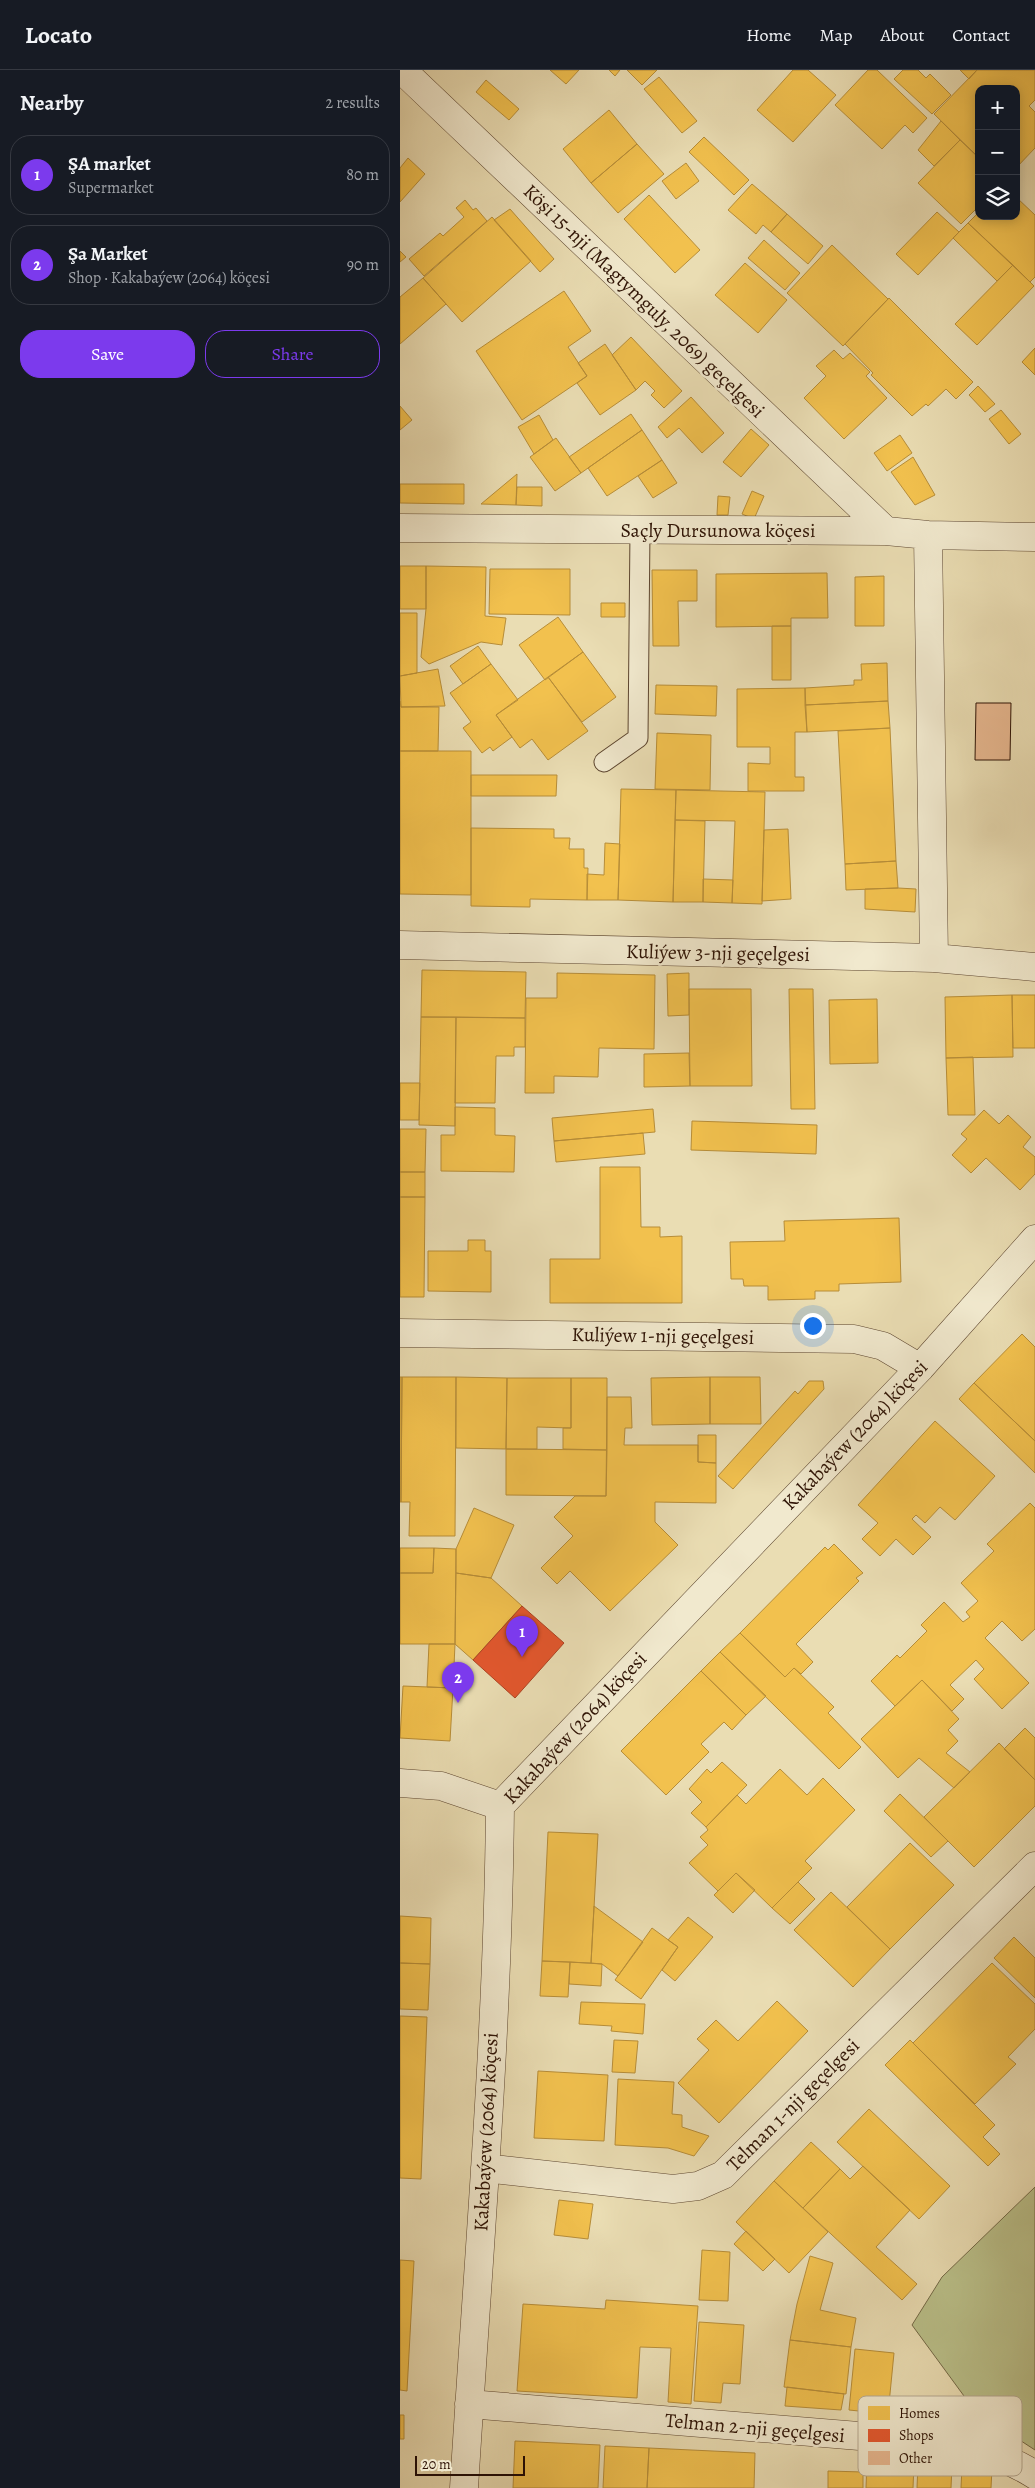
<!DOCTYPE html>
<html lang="en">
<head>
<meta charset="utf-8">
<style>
	:root { --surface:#171b24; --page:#242831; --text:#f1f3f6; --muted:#9ea1a6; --line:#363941; --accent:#7c3aed }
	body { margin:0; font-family:Alegreya,serif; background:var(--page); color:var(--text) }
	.controls { position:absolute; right:15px; top:15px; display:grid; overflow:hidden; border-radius:10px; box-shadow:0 2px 12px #0003 }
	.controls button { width:45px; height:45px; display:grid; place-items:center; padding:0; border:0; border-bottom:1px solid var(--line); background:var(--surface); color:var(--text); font:25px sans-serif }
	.scale { position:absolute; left:15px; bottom:12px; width:110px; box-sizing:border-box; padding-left:5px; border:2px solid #2e1305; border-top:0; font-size:14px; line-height:18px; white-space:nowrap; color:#2e1305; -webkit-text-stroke:4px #f1e9ce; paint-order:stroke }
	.you { position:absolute; left:412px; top:1255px; width:18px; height:18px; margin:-12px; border:4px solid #fff; border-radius:50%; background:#1a73e8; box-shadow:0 0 0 8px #1a73e833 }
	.badge { display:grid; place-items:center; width:32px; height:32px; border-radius:50%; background:var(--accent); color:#fff; font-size:16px; font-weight:700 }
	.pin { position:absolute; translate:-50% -41px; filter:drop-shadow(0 1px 2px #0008) }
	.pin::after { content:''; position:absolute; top:26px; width:18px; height:15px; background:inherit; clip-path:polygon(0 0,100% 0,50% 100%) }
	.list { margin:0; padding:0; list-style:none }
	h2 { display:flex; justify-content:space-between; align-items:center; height:65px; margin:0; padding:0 20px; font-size:21px }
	h2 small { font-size:16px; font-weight:400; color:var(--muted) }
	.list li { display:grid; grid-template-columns:32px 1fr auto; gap:15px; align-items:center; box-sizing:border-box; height:80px; margin:0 10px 10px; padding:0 10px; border:1px solid var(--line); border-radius:20px }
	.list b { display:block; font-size:19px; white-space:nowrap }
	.list p { margin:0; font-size:16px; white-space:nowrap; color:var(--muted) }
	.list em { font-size:16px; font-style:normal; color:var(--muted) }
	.actions { display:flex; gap:10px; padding:15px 20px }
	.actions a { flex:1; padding:11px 0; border:1px solid var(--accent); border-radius:20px; text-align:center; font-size:18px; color:var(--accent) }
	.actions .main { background:var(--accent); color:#fff }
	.icon { flex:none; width:28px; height:28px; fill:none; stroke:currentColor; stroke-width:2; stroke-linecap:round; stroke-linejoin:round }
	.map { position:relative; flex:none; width:635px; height:2418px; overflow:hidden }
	header { display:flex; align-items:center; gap:30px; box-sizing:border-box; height:70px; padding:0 25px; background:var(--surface); border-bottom:1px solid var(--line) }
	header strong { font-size:24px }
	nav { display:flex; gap:28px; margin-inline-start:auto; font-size:18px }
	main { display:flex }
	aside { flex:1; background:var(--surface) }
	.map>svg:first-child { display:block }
	.green { fill:#bac08a; stroke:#746a48 }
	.homes { fill:#f2c14e; stroke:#b78d38 }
	.shops { fill:#e4572e; stroke:#ad4322 }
	.building { fill:#e7b78f; stroke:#2e1305 }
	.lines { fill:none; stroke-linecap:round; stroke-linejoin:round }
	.lane-casing { stroke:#5d4630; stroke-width:21 }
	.street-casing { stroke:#5d4630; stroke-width:29 }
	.lane { stroke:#f1e9ce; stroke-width:19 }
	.street { stroke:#f1e9ce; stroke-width:28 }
	.labels { text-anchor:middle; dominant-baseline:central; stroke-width:5; stroke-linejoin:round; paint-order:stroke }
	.street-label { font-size:20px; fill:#2e1305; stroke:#f1e9ce }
	.key { fill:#f1e9ce; stroke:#b6a992; stroke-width:1 }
	.key-label { font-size:14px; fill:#2e1305 }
</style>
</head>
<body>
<header>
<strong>Locato</strong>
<nav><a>Home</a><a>Map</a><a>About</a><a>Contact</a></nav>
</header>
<main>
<aside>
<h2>Nearby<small>2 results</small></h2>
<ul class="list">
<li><span class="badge">1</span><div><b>ŞA market</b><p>Supermarket</p></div><em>80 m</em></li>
<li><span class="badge">2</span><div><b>Şa Market</b><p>Shop · Kakabaýew (2064) köçesi</p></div><em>90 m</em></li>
</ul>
<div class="actions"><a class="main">Save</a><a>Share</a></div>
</aside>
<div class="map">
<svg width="635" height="2418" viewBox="0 0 635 2418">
	<rect width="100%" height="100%" fill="#eaddb3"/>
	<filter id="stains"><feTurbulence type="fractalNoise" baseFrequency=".004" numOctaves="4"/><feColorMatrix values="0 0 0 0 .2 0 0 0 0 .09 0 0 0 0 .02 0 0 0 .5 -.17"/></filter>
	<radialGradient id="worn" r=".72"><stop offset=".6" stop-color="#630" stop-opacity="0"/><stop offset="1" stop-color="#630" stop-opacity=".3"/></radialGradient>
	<path class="green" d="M635 2117V2380L575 2341 512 2255 542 2207Z"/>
	<path class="homes" d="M150 0H179L166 14Z
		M209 0H220L215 6Z
		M227 0H257L242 15Z
		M393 0H408L436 25 393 72 357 40Z
		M468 0H477L527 48 513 63 505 55 482 79 435 35Z
		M503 0H518L526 8 530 4 551 25 532 44 494 9Z
		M560 0H577L569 9Z
		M577 0H635V30L629 36 635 42V78L616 98V19H579V88L534 44Z
		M259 7 297 51 282 63 244 19Z
		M86 10 119 39 109 50 76 22Z
		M209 40 237 74 191 113 163 79Z
		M541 51 560 70 534 96 518 80Z
		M304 67 349 110 334 125 289 82Z
		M560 70 579 88V136L561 154 518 113Z
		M237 74 264 104 218 143 191 113Z
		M8 88 25 104 0 132V98Z
		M286 93 299 111 276 129 262 111Z
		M352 114 387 144 371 162 363 155 356 164 328 140Z
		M249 125 300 180 275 203 224 149Z
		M616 127 635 145V207L630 212 568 153 579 142V146H616Z
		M65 130 73 140 76 138 87 151 24 206 9 189 40 163 43 166 64 147 56 138Z
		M110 139 154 189 140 202 94 150Z
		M537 142 559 162 518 205 496 184Z
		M387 144 423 176 408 194 371 162Z
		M92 147 131 191 62 252 23 208Z
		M568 153 613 195 597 211 553 168Z
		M364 170 400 203 385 220 348 188Z
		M432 175 488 229 443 276 387 223Z
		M0 181 6 187 0 192Z
		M345 193 387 230 358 263 315 225Z
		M613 195 634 216 577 275 555 254Z
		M23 208 46 234 0 274V227Z
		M164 221 191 261 168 277 187 306 122 350 76 281Z
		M489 228 573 312 556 329 546 319 528 336 526 334 512 346 471 305 473 303 445 274Z
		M231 267 282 321 264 338 251 325 255 321 245 311 236 320 212 285Z
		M205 274 236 320 200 345 177 313 187 306 178 293Z
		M635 278V305L622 292Z
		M434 280 443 289 450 283 470 302 466 306 487 328 444 369 404 328 426 306 416 296Z
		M578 316 595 334 585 342 569 325Z
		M291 327 324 363 302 383 279 358 267 368 258 357Z
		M0 336 12 350 0 360Z
		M601 340 621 364 609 374 589 349Z
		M231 344 242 360 181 403 169 387Z
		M139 345 153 370 134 384 118 357Z
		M351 359 369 375 341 407 323 392Z
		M242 360 262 390 207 426 188 398Z
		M500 365 512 383 487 401 474 383Z
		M156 368 181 403 155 421 130 387Z
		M513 387 535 425 515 435 491 402Z
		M262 390 277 413 253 428 238 406Z
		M117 404 116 435 81 434Z
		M0 414H64V434L0 433Z
		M117 417H142V436L116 435Z
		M352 421 364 426 354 449 342 444Z
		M318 426 330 427 328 445H317Z
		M0 496H26V539H0Z
		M26 496 86 497 85 546 106 548 102 575 81 572 29 594 21 587 26 539Z
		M90 499H170V545L89 544Z
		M252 500H297V531H278L279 576H253Z
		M427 503 428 548H391V556L316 557V504Z
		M484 506V556H455V507Z
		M201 533H225V547H201Z
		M0 543H17V603L0 606Z
		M158 547 183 582 145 610 119 575Z
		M372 556H391V610H372Z
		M78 576 91 594 63 614 50 596Z
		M183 582 216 627 182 652 148 607Z
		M487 593 488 631 405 635V618L454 615V610H462L461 594Z
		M91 594 118 630 96 645 112 667 93 681 90 677 82 683 63 658 71 652 50 623Z
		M38 599 45 636 1 637 0 606Z
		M148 607 188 661 148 690 132 669 120 678 96 645Z
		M256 615 317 616 316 646 255 644Z
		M405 618 407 662H395V707H404V721H348V693L370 694V677H337V619Z
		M0 631 1 637H39L38 681H0Z
		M488 631 490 658 407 662 405 635Z
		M490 658 496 791 445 794 438 661Z
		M257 663 311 665 310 720 255 719Z
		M0 681H71V825L0 824Z
		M71 705H157L156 726H71Z
		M221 719 276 720 273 832 218 830Z
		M276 720 365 722 362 834 332 833 335 751 275 750Z
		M275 750 305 751 303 832H273Z
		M71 758 154 759V768H170L169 779H184V798H188L187 830 130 829V837L71 836Z
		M388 759 391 829 362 831 364 760Z
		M205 773 220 774 218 830H187V804L204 805Z
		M496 791 498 818 446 820 445 794Z
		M303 809 333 810 332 833 303 832Z
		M498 818 516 819 515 842 465 839V819Z
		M22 900 126 902 125 948 21 947Z
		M157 903 255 905 254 979 199 978 198 1007 154 1006V1023H125L126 928H157Z
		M289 903V945L268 946 267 904Z
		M289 919H351L352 1016H290Z
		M389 919H413L415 1039H391Z
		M612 925H635V978H613Z
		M612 925 613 987 546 988 545 927Z
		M477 929 478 993 430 994 429 930Z
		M21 947H56L55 1056 19 1055Z
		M56 947 125 948V977H114V986H96L95 1033H55Z
		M289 983 290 1016 244 1017V984Z
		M573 987 575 1045H548L546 988Z
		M0 1013H20L19 1050H0Z
		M55 1037 95 1038V1065L115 1066 114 1102 41 1101V1065H55Z
		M253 1039 255 1062 154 1071 152 1048Z
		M584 1040 599 1054 608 1045 631 1067 623 1077 635 1087V1104L620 1120 586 1088 571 1103 552 1085 567 1069 561 1064Z
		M292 1051 417 1055 416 1084 291 1080Z
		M0 1059H26L25 1102H0Z
		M243 1063 245 1084 156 1092 154 1071Z
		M200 1097H240L241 1157H260V1167L282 1166V1233H150V1189H200Z
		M0 1102H25V1127H0Z
		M0 1127H25L24 1227H0Z
		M499 1148 501 1212 439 1214V1221H415V1229L368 1230V1216H344L343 1209H331L330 1172 385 1171 384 1151Z
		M68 1170H85V1181H91V1222L28 1221V1181H68Z
		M622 1264 635 1277V1371L574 1313Z
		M0 1307H2L1 1432H0Z
		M2 1307H56L55 1466H9L10 1432H1Z
		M56 1307 107 1308 106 1379 56 1378Z
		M310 1307H360L361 1354H310Z
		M310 1307V1354L252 1355 251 1308Z
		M107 1308H171V1358L137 1357V1379H106Z
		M171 1308H207V1380L163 1379V1358H171Z
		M409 1311H423L424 1319 333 1419 318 1406 395 1321 398 1324Z
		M574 1313 635 1371V1403L559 1329Z
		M207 1327H231L232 1358H225L224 1375H298V1392L316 1393V1433L255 1432V1452L278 1475 210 1541 170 1501 157 1514 141 1498 173 1466 154 1447 175 1426H206Z
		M535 1351 595 1406 555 1450 540 1437 525 1453 516 1445 512 1449 531 1467 513 1485 496 1469 480 1486 462 1469 478 1453 458 1435Z
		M298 1365H316V1393L298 1392Z
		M106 1379 207 1380 206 1426 106 1425Z
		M630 1433 635 1438V1559L622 1571 602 1551 585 1568 629 1613 602 1639 574 1609 584 1599 576 1590 550 1615 564 1629 552 1641 522 1610 495 1636 471 1611 497 1585 500 1588 527 1561 521 1555 544 1532 563 1552 570 1547 566 1542 578 1531 561 1513 594 1481 587 1474Z
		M74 1438 114 1455 91 1508 56 1503V1479Z
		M434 1474 463 1503 456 1508 459 1511 396 1574 413 1592 401 1604 394 1598 385 1607 340 1563 425 1477 428 1480Z
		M0 1478H34L33 1503H0Z
		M34 1478 56 1479 55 1574H0V1503H33Z
		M56 1503 91 1508 122 1536 73 1590 55 1574Z
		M340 1563 385 1607 394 1598 434 1637 428 1643 461 1677 439 1699 320 1582Z
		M29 1574H55L53 1618 27 1617Z
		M320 1582 366 1626 346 1645 301 1601Z
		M301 1601 346 1645 332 1660 324 1652 301 1674 309 1682 266 1725 221 1681Z
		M522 1610 559 1649 548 1660 558 1671 546 1683 570 1702 554 1718 519 1688 498 1708 461 1669Z
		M3 1616 53 1618 50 1671 0 1668Z
		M625 1658 635 1668V1710L604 1679Z
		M599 1673 635 1710V1736L574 1797 524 1747Z
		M322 1692 347 1715 306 1757 291 1743 302 1732 289 1719 307 1699 311 1703Z
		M380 1699 407 1725 423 1708 455 1740 405 1791 412 1798 372 1838 336 1803 318 1821 289 1793 308 1775 300 1767 308 1760 306 1757 337 1725 346 1734Z
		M500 1724 548 1771 531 1787 484 1741Z
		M148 1762 198 1764 191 1893 142 1891Z
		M510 1773 554 1815 490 1879 447 1837Z
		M336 1803 355 1820 333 1843 314 1825Z
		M398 1812 415 1829 390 1854 372 1838Z
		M431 1822 490 1879 453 1917 394 1860Z
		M194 1836 243 1872 218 1906 202 1894 191 1893Z
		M0 1846 31 1848 30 1894 0 1893Z
		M288 1847 313 1867 275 1911 262 1900 278 1877 268 1870Z
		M252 1858 278 1877 241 1929 215 1910Z
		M614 1867 635 1888V1928L594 1888Z
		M142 1891 170 1892 168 1927 140 1926Z
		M170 1892 202 1894 201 1916 169 1914Z
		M0 1893 30 1894 28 1940 0 1939Z
		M592 1893 635 1934V1959L608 1987 616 1994 575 2034 513 1973Z
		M377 1931 408 1961 319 2053 278 2013 309 1980 297 1969 316 1950 338 1971Z
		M181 1932 245 1934 243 1964 211 1961 212 1956 179 1954Z
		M0 1946 27 1947 21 2109 0 2108Z
		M214 1970 238 1971 235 2003 212 2002Z
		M510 1970 595 2055 583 2067 600 2084 588 2096 485 1995Z
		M138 2001 208 2005 204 2071 134 2068Z
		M218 2009 274 2012 272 2044 282 2045V2057L309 2066 294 2086 268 2078 215 2075Z
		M469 2039 550 2116 519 2149 437 2072Z
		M411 2072 440 2099 403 2138 374 2111Z
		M463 2096 510 2140 476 2177 517 2214 502 2230 403 2138 440 2099 450 2109Z
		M374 2111 428 2162 389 2203 336 2152Z
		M159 2130 193 2134 188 2169 154 2165Z
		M346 2161 375 2189 363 2201 334 2174Z
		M302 2180 330 2182 328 2231 299 2230Z
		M410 2186 433 2193 420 2240 456 2248 451 2277 390 2270 397 2234Z
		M0 2190 14 2191 7 2321 0 2320Z
		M206 2230 298 2236 291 2334 268 2332 271 2278 240 2277 237 2328 117 2321 123 2234 205 2239Z
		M299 2252 344 2255 340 2314 323 2313 321 2333 294 2331Z
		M390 2270 451 2277 446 2324 384 2317Z
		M455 2279 494 2283 488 2344 449 2340Z
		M387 2317 444 2324 441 2340 385 2336Z
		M0 2345H4V2369H0Z
		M115 2371 200 2375 198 2418H113Z
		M205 2376 249 2378 247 2418H203Z
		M249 2378 355 2383 354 2418H247Z
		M467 2390 514 2393 513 2418H466Z
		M518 2393 552 2395 551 2418H517Z
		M562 2396 592 2398 591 2418H561Z
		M428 2401 463 2402V2418H428Z"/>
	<path class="shops" d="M122 1536 164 1573 115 1628 73 1590Z"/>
	<path class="building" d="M576 633H611L610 690H575Z"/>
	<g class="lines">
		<g class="lane-casing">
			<path id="lane" d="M204 692 238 668 240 460"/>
		</g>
		<g class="street-casing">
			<path id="street" d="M2 0 486 461
				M0 458 486 461 528 465 635 467
				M528 465 534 888
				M0 875 534 888 635 897
				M0 1263 454 1269 483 1276 520 1298
				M0 1713 41 1716 100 1736
				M85 2098 273 2119 298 2116 323 2105 635 1796
				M69 2334 556 2374C585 2381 610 2389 635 2405
				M64 2418C78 2191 98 1963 100 1736L520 1298 635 1169"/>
		</g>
		<use href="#lane" class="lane"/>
		<use href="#street" class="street"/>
	</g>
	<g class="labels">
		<g class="street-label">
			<text transform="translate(244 231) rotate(44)">Köşi 15-nji (Magtymguly, 2069) geçelgesi</text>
			<text x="318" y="460">Saçly Dursunowa köçesi</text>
			<text transform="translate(318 883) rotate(1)">Kuliýew 3-nji geçelgesi</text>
			<text transform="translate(263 1266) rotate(1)">Kuliýew 1-nji geçelgesi</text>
			<text transform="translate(455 1365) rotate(-46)">Kakabaýew (2064) köçesi</text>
			<text transform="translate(175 1658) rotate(-47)">Kakabaýew (2064) köçesi</text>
			<text transform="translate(393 2035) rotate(-45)">Telman 1-nji geçelgesi</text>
			<text transform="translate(86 2062) rotate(-87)">Kakabaýew (2064) köçesi</text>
			<text transform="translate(355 2358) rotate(5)">Telman 2-nji geçelgesi</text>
		</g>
	</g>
	<rect x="458" y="2326" width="164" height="80" rx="8" class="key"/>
	<rect x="468" y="2336" width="22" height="14" fill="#f2c14e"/>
	<rect x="468" y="2359" width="22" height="13" fill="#e4572e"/>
	<rect x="468" y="2381" width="22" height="14" fill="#e7b78f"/>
	<g class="key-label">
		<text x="499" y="2348">Homes</text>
		<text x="499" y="2370">Shops</text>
		<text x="499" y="2393">Other</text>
	</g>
	<rect width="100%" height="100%" filter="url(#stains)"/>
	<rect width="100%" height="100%" fill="url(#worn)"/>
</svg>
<div class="controls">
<button>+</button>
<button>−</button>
<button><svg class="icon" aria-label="layers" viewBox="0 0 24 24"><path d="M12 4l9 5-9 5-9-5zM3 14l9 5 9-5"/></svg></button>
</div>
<div class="scale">20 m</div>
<div class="you"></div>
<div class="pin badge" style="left:122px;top:1587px">1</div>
<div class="pin badge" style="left:58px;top:1633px">2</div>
</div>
</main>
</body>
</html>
